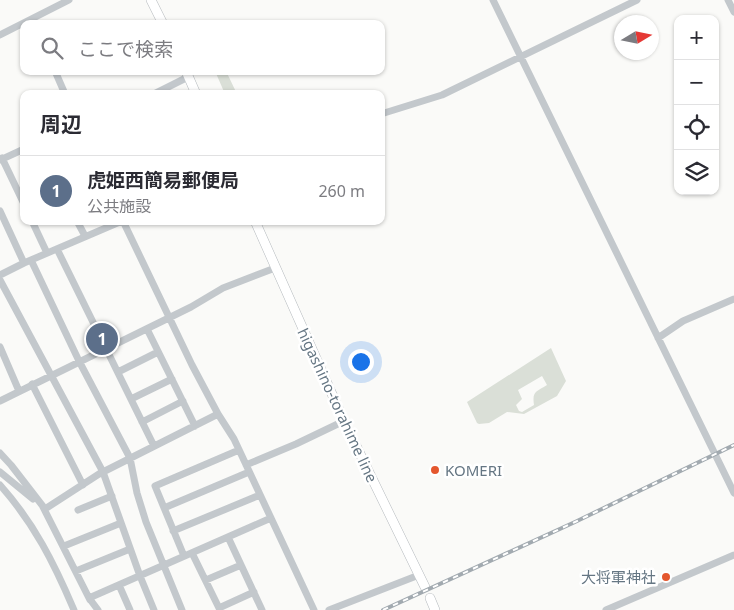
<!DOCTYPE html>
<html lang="ja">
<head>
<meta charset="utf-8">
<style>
	:root { --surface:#fff; --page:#f7f7f7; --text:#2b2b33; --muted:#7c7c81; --line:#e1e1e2; --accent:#0b8043 }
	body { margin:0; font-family:"Noto Sans","Noto Sans JP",sans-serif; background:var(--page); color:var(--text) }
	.controls { position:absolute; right:15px; top:15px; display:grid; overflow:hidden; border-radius:10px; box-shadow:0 1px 4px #0004 }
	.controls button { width:45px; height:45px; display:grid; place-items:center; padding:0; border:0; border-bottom:1px solid var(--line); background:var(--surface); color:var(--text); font:25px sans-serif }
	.compass { position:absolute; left:614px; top:15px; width:45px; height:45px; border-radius:50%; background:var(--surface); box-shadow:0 1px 4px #0004; rotate:80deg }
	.you { position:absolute; left:360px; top:361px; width:18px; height:18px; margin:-12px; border:4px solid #fff; border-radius:50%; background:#1a73e8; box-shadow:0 0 0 8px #1a73e833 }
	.badge { display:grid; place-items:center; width:32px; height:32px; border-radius:50%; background:var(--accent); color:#fff; font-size:16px; font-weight:700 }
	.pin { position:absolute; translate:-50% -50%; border:2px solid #fff; box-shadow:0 1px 5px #0006 }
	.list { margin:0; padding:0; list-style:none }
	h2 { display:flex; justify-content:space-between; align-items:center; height:65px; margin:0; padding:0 20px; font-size:21px }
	h2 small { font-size:16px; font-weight:400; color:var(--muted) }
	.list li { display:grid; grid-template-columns:32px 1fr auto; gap:15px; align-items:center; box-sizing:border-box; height:70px; padding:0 20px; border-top:1px solid var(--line) }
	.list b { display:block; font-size:19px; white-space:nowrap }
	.list p { margin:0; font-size:16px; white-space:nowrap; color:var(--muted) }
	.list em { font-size:16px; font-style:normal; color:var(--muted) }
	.icon { flex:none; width:28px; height:28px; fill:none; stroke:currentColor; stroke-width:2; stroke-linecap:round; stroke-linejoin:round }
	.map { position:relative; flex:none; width:734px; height:610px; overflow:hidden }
	.search { position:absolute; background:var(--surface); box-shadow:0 1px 4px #0004; left:20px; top:20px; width:365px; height:55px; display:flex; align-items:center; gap:12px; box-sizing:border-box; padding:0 18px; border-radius:10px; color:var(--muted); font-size:19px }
	.panel { position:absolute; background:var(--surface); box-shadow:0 1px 4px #0004; left:20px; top:90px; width:365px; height:135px; border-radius:10px }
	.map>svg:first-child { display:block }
	.green { fill:#dadfd7; fill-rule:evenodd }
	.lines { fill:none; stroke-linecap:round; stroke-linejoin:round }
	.major-casing { stroke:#b5babe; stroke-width:10 }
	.minor { stroke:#c3c8cc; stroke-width:7 }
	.major { stroke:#fff; stroke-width:9 }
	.rail-casing { stroke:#a2aab0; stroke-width:4 }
	.rail { stroke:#fff; stroke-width:2; stroke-dasharray:5.5; stroke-linecap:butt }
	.poi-dot { fill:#e4572e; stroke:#fff; stroke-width:2 }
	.labels { text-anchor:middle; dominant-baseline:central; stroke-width:5; stroke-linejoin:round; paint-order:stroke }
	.street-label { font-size:15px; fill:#657683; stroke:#fff }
	.poi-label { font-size:15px; fill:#657683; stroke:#fff; text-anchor:start }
</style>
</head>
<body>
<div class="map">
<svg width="734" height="610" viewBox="0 0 734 610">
	<rect width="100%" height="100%" fill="#fafaf8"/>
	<path class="green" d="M215 71H226L237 94H225Z
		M551 348 566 381 557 396 524 414 507 412 489 423 479 424 477 423 467 402ZM542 376 547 385C536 392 532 391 534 405L522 412 519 411 516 405 522 399 518 390Z"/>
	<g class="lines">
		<g class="major-casing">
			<path id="major" d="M151 0 163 24
				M186 71 196 94
				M255 221 344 421 425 587
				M430 598 435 610"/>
		</g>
		<path class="minor" d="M493 0 734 493
			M728 0 734 12
			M0 35 69 0
			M55 71 65 94
			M154 94 188 77
			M381 114 442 95 637 0
			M2 158 24 204
			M0 160 24 149
			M0 211 24 263 122 221
			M32 221 47 253
			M77 221 85 236
			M57 249 154 446
			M31 260 79 361 130 458 137 493 146 522 182 610
			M0 275 24 263
			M0 280 103 472 140 576 154 610
			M147 329 195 426
			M658 338 683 321 734 299
			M0 347 19 391
			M118 372 158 352
			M32 384 83 485
			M131 399 172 379
			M0 401 191 307 223 288 275 268
			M218 414 234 439 314 610
			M142 422 183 401
			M0 453 11 465 45 509 99 474 218 414 192 365 123 221
			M246 465 296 444 344 421
			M0 472 33 499
			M0 485C34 523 54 563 74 610
			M43 507 90 600
			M164 508 249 472
			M78 510 112 496
			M173 531 260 495
			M228 537 262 610
			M64 546 121 523
			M192 553 220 610
			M184 556 155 486 239 450
			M76 571 130 549
			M206 580 241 565
			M119 585 130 610
			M219 608 254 592
			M98 610 89 598 271 518
			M329 610 419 575
			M606 610 734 555"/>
		<use href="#major" class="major"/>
		<g class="rail-casing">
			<path id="rail" d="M383 610 575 522 734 445"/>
		</g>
		<use href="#rail" class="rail"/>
	</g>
	<g class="poi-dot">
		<circle cx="435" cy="470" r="5"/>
		<circle cx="666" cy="577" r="5"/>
	</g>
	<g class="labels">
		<g class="street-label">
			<text transform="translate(338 405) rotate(65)">higashino-torahime line</text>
		</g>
		<g class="poi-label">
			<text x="445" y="470">KOMERI</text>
			<text x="656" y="577" text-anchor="end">大将軍神社</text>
		</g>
	</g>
</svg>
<div class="controls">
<button>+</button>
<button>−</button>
<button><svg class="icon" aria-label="locate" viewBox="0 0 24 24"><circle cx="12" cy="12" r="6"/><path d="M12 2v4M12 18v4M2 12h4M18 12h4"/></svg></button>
<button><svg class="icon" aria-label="layers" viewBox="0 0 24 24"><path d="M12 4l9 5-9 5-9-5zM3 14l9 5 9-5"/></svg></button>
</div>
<svg class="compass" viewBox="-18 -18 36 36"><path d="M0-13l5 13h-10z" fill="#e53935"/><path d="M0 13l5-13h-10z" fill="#7c7c81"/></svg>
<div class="you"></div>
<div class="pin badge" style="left:102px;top:339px;background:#5c6f8a">1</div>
<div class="search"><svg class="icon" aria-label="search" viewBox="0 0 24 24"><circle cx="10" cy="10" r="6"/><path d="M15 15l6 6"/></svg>ここで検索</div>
<section class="panel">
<h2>周辺<small></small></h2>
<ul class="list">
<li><span class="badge" style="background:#5c6f8a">1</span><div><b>虎姫西簡易郵便局</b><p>公共施設</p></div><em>260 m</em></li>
</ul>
</section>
</div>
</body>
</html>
